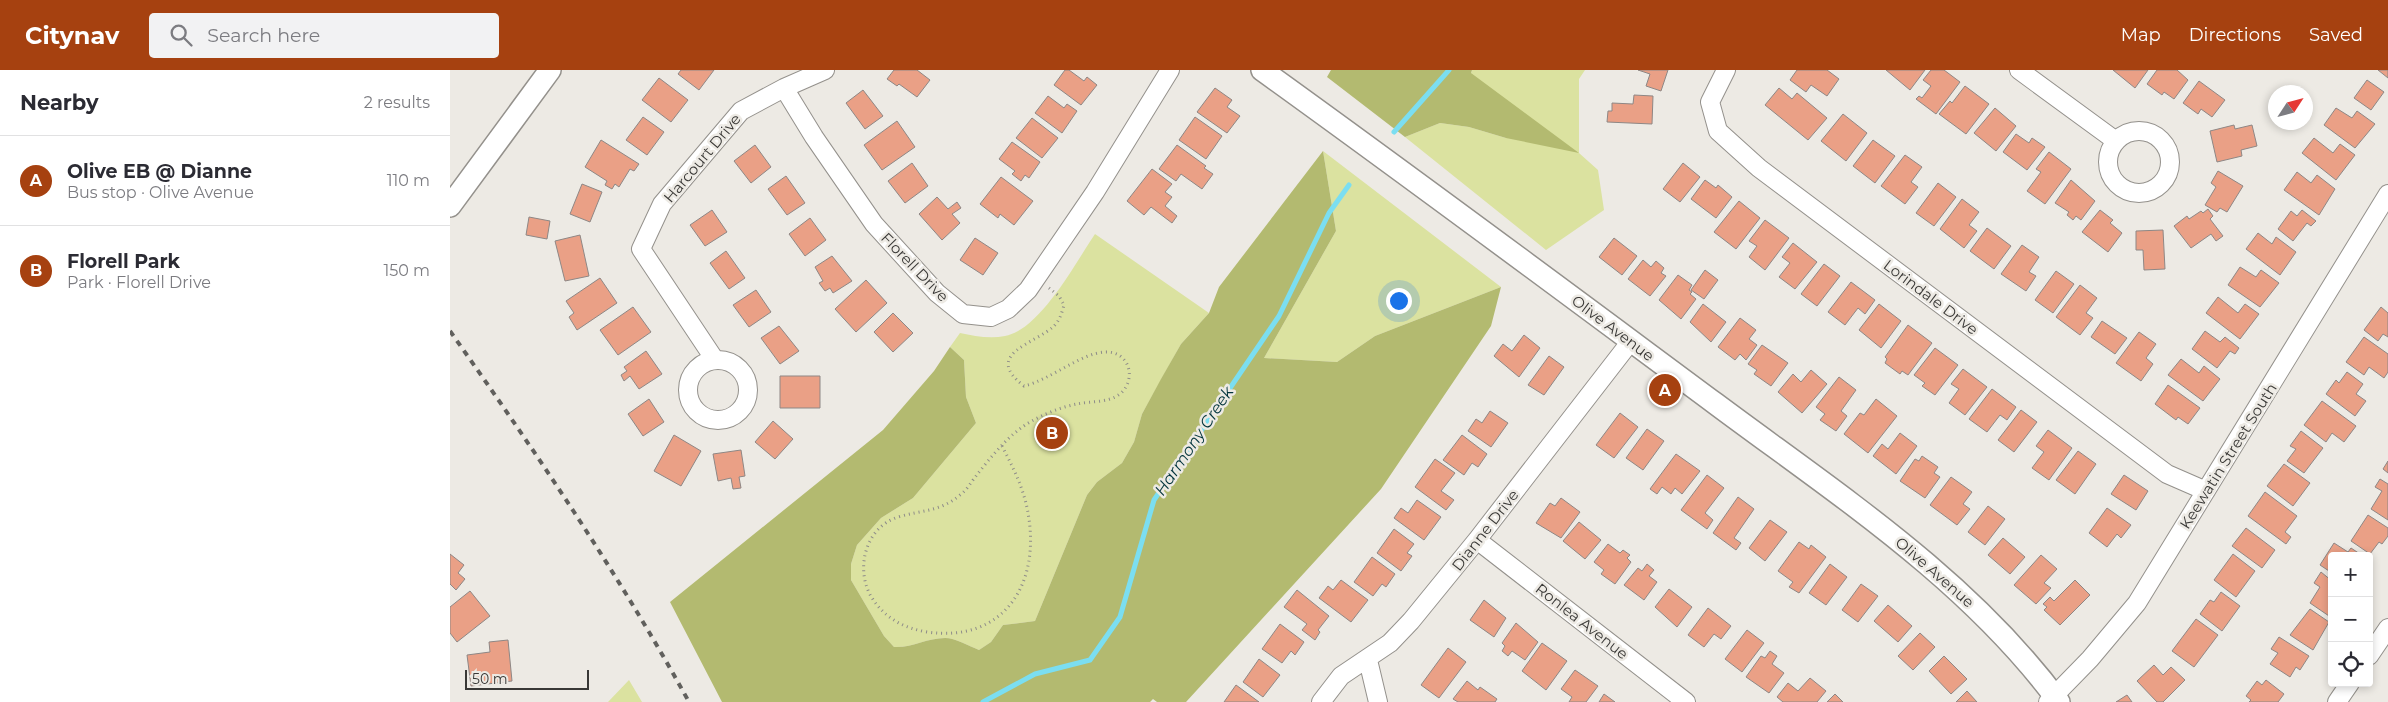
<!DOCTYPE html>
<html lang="en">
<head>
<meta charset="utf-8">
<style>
	:root { --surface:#fff; --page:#f2f2f3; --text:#2b2b33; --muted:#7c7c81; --line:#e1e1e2; --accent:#a64110 }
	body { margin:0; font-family:Montserrat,sans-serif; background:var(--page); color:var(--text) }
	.controls { position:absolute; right:15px; bottom:15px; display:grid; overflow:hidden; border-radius:5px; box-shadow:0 2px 8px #0003 }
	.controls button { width:45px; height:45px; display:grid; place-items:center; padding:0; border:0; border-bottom:1px solid var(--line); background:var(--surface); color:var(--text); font:25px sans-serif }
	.compass { position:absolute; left:1818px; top:15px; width:45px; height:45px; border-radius:50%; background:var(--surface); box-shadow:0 2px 8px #0003; rotate:54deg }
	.scale { position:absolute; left:15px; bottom:12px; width:124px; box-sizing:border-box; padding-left:5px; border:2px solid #393836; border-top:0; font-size:14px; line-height:18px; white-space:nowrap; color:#393836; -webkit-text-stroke:4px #edeae4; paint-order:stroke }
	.you { position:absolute; left:948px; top:230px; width:18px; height:18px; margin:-12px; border:4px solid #fff; border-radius:50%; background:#1a73e8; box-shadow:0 0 0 8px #1a73e833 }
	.badge { display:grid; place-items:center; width:32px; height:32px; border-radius:50%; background:var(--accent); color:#fff; font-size:16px; font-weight:700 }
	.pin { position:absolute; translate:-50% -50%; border:2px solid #fff; box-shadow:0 1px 5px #0006 }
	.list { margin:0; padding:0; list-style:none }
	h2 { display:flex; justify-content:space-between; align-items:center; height:65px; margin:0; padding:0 20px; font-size:21px }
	h2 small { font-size:16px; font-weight:400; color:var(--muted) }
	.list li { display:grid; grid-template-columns:32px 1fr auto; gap:15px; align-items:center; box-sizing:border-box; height:90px; padding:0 20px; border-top:1px solid var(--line) }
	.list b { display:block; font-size:19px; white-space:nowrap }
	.list p { margin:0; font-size:16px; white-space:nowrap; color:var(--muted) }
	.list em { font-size:16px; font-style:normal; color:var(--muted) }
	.icon { flex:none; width:28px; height:28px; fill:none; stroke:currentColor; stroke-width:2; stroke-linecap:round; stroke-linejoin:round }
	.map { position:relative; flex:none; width:1938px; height:632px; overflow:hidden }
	header { display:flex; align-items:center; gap:30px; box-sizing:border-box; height:70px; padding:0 25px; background:var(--accent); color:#fff }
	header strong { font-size:24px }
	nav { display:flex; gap:28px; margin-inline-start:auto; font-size:18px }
	.search { width:350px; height:45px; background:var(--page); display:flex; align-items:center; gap:12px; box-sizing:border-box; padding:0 18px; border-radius:5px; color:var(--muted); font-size:19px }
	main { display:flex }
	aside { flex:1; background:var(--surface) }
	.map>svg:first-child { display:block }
	.green { fill:#dbe2a0 }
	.forest { fill:#b3ba70 }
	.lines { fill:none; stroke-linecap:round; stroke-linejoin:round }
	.stream { stroke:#7bdef1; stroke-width:5 }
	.building { fill:#eaa086; stroke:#8e8785 }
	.minor-casing { stroke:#94918c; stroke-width:20 }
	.major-casing { stroke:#94918c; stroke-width:24 }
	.path { stroke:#8e8c89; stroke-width:3; stroke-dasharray:1 4; stroke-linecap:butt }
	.minor { stroke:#fff; stroke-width:18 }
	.major { stroke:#fff; stroke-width:21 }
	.rail { stroke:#61605d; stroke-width:4; stroke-dasharray:6 6; stroke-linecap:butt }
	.labels { text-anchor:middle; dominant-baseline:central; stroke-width:5; stroke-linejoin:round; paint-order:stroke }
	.street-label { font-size:15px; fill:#393836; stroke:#edeae4 }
	.water-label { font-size:16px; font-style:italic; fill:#02343c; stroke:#edeae4 }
</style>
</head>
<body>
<header>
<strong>Citynav</strong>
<div class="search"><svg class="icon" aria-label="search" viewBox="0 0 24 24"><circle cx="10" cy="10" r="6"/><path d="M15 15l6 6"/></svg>Search here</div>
<nav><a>Map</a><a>Directions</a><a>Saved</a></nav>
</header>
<main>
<aside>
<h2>Nearby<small>2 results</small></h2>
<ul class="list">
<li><span class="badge">A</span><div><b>Olive EB @ Dianne</b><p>Bus stop · Olive Avenue</p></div><em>110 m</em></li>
<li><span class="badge">B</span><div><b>Florell Park</b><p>Park · Florell Drive</p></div><em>150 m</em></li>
</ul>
</aside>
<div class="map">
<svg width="1938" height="632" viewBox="0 0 1938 632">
	<rect width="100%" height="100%" fill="#edeae4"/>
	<path class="green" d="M1022 0H1135L1129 9V83L1148 100 1154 140 1096 180 955 67 990 53 1019 57 1056 68 1021 3Z
		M873 81 1051 217 925 266 887 292 814 288 886 161Z
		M645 164 759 243 731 274 692 344 684 372 672 393 647 412 637 425 585 551 553 555 541 572 529 580C519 576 505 568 495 568 477 568 462 578 444 577L434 566 401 510V494L407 475 431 448 463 428 526 353 516 327 514 290 500 277 510 263C524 266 540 269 555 266 590 260 626 192 645 164Z
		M179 610 192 632H158Z"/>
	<path class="forest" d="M881 0H1022L1021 3 1129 83 1056 68 1019 57 990 53 955 67 877 7Z
		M873 81 886 161 814 288 887 292 925 266 1051 217 1041 256 931 419 736 632H707L703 629 700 632H272L220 532 433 360 484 301 500 277 514 290 516 327 526 353 463 428 431 448 407 475 401 494V510L434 566 444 577C462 578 477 568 495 568 505 568 519 576 529 580L541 572 553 555 585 551 637 425 647 412 672 393 684 372 692 344 711 309 731 274 759 243 769 217Z"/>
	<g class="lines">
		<path class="stream" d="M944 62 999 0
			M533 632 585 604 640 590 670 547 704 430 829 246 879 143 899 115"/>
	</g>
	<path class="building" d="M231 0H264L249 20 228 4Z
		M444 0H467L480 10 467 27 449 14 447 16 437 9Z
		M615 0H619L634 11 637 7 647 15 631 35 604 15Z
		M1188 0H1218L1211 21 1196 16 1200 4Z
		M1347 0H1377L1389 9 1377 26 1361 15 1356 22 1340 10Z
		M1436 0H1475L1460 20Z
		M1481 0H1494L1510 12 1486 44 1466 29 1469 26 1472 28 1481 16 1473 10Z
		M1663 0H1698L1685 18Z
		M1707 0H1727L1738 10 1724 29 1714 22 1712 25 1697 14Z
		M1928 0H1938V8Z
		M209 8 238 30 221 52 192 30Z
		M1917 10 1934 22 1921 40 1904 28Z
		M1749 11 1775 30 1762 47 1751 39 1748 44 1733 33Z
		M1515 16 1539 34 1516 64 1489 44 1500 31 1502 33Z
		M765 18 782 30 777 37 790 46 777 63 747 42Z
		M1329 18 1342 29 1347 23 1377 48 1358 70 1315 35Z
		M413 20 433 46 415 59 396 33Z
		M1184 25 1203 26 1202 54 1157 52 1158 41H1162V33L1183 34Z
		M598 26 614 38 617 34 627 41 612 63 585 43Z
		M1545 38 1566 56 1546 81 1524 63Z
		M1886 38 1902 48 1907 41 1925 54 1905 78 1874 55Z
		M1393 44 1417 63 1396 91 1371 71Z
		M193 47 214 62 197 85 176 70Z
		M745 47 772 66 756 89 729 70Z
		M582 48 608 68 592 88 566 68Z
		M447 51 465 77 432 100 414 75Z
		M1784 55 1785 59 1802 55 1807 76 1791 80 1792 86 1767 92 1760 61Z
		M1566 64 1579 73 1582 68 1595 77 1577 100 1553 82Z
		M1864 68 1883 83 1890 74 1905 85 1886 110 1852 83Z
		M151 70 189 94 184 101 180 99 169 117 165 114 162 119 155 115 157 111 135 97Z
		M1423 70 1445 86 1425 113 1403 96Z
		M562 72 590 92 579 108 575 105 571 111 562 104 565 101 549 89Z
		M305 75 321 97 301 113 284 91Z
		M727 75 756 96 754 98 763 104 752 119 731 104 726 111 709 99Z
		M1599 82 1621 99 1595 134 1577 121 1591 102 1586 99Z
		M1455 85 1472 97 1461 112 1468 117 1455 134 1431 116Z
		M462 93 478 116 455 133 438 111Z
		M1233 93 1250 107 1230 132 1213 119Z
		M702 99 722 114 715 122 722 127 715 136 727 146 722 153 701 137 694 145 677 131Z
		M1768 101 1793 116 1777 142 1770 138 1767 142 1755 135 1766 117 1761 113Z
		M1847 102 1861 113 1867 105 1885 119 1869 145 1834 120Z
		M336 106 355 133 337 145 318 119Z
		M551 107 583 131 564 155 550 144 548 148 530 134Z
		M1255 110 1266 118 1268 115 1282 127 1266 148 1241 129Z
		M1621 110 1645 131 1631 150 1626 146 1623 150 1617 145 1619 142 1605 133Z
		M1488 113 1506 127 1484 156 1466 143Z
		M132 114 152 122 140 152 120 144Z
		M487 127 498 139 507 132 511 138 502 144 510 153 492 170 469 144Z
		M1512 129 1529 142 1519 155 1527 161 1514 178 1490 159Z
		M1289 131 1310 148 1286 179 1264 162Z
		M1758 139 1763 146 1760 149 1773 166 1766 171 1761 164 1741 178 1724 156 1737 146 1739 149 1751 141 1753 143Z
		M262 140 277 162 255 176 240 155Z
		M1650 140 1663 150 1660 153 1672 163 1658 182 1632 162Z
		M1852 140 1866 151 1861 156 1857 153 1843 171 1828 159 1841 141 1847 146Z
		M79 147 100 151 97 169 76 165Z
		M360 148 376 170 355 186 339 164Z
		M1315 150 1339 168 1315 200 1299 187 1307 176 1299 171Z
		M1537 158 1561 176 1544 199 1520 181Z
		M1713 160 1715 199 1694 200 1693 180H1686V161Z
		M1808 163 1822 174 1826 167 1846 182 1830 205 1796 179Z
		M130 165 139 206 115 211 105 171Z
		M525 168 548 183 533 205 510 190Z
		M1164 168 1187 186 1172 205 1149 187Z
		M1343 173 1367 192 1345 219 1329 207 1340 193 1332 187Z
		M1572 175 1589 187 1579 202 1586 206 1576 221 1551 204Z
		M276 181 295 208 279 219 260 193Z
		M382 186 402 211 383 223 380 218 375 221 369 213 373 211 365 197Z
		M1193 190 1201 197 1206 191 1214 198 1211 203 1216 206 1200 226 1178 209Z
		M1374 194 1390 206 1367 236 1351 224Z
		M1790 197 1806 207 1811 200 1829 213 1810 237 1778 215Z
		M1255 200 1268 210 1254 229 1241 220Z
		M1606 201 1624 214 1603 243 1585 230Z
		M1228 205 1242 215 1239 220 1242 222 1240 224 1246 229 1231 249 1209 230Z
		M150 208 167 233 127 260 119 247 124 243 116 231Z
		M416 210 437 233 406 262 385 239Z
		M1401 212 1425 230 1415 244 1408 238 1395 255 1378 242Z
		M1630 215 1647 228 1636 243 1643 248 1630 265 1606 247Z
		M306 220 321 242 299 257 283 235Z
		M1768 227 1788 243 1795 234 1809 244 1790 269 1756 243Z
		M1253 234 1276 252 1261 272 1240 252Z
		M1429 234 1451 251 1431 278 1409 260Z
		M183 237 201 262 168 285 150 260Z
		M1931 237 1938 243V267L1933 264 1928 271 1914 260Z
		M443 243 463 263 443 282 424 262Z
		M1290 248 1306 260 1299 269 1307 275 1296 290 1290 284 1285 290 1268 277Z
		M1652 251 1677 268 1665 284 1641 267Z
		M1458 255 1482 273 1458 305 1452 301 1450 304 1435 293 1437 289 1435 287Z
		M329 256 349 281 330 294 311 268Z
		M1755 261 1770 272 1775 267 1789 278 1785 284 1780 281 1767 298 1742 279Z
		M1689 262 1706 274 1696 288 1703 294 1691 311 1666 293Z
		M1074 265 1090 278 1069 307 1044 286 1053 274 1062 281Z
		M1914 267 1938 284V302L1934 308 1919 297 1914 305 1896 292Z
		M1312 275 1338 293 1321 316 1304 304 1307 300 1298 294Z
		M1485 278 1508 295 1485 325 1472 316 1475 313 1464 305Z
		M196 281 212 304 189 319 180 306 174 311 171 305 177 301 174 297Z
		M1099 286 1114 297 1094 325 1078 315Z
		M1731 289 1749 303 1754 296 1770 309 1753 331 1718 305Z
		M1513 299 1537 317 1515 345 1499 333 1509 319 1501 314Z
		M1361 300 1377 314 1352 343 1328 322 1343 304 1351 312Z
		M1897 302 1913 314 1906 324 1916 331 1905 346 1876 324 1886 310 1889 313Z
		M330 306H370V338H330Z
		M1389 307 1406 320 1391 341 1397 346 1386 361 1370 350 1375 344 1366 337Z
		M1718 315 1750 338 1738 354 1728 347 1726 350 1705 334Z
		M1542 319 1566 337 1557 350 1550 345 1537 362 1519 349Z
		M199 329 214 352 193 366 178 344Z
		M1426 329 1447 346 1418 383 1394 364 1410 343 1414 345Z
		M1872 331 1906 356 1894 372 1882 363 1876 372 1854 355Z
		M1571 340 1587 352 1564 382 1548 370Z
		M1040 341 1058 353 1041 377 1018 361 1026 349 1032 353Z
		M1170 343 1188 357 1164 388 1146 375Z
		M323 351 343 369 325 389 305 372Z
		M1197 359 1214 371 1193 400 1176 388Z
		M1598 360 1622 378 1599 410 1582 398 1594 382 1586 376Z
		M1851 361 1873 378 1854 403 1837 391 1846 379 1840 376Z
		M1450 363 1467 376 1446 404 1423 386 1432 374 1438 379Z
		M224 365 251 381 231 416 204 401Z
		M1012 365 1037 384 1028 397 1022 393 1014 405 993 390Z
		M291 380 295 406 289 407 291 418 283 419 281 408 268 411 263 384Z
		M1628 381 1646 394 1625 424 1606 410Z
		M1226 384 1250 401 1232 424 1225 418 1221 424 1212 417 1207 424 1200 419Z
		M1472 386 1488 397 1484 403 1490 407 1475 428 1450 411 1465 389 1469 391Z
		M985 389 1005 403 991 421 1004 430 996 440 965 417Z
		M1938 391V403L1933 399Z
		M1834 394 1860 413 1843 436 1817 416Z
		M1257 405 1274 418 1255 443 1263 450 1257 459 1231 440Z
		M1674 405 1698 421 1686 440 1661 424Z
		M1501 407 1522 422 1513 434 1520 439 1507 455 1480 435Z
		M1930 409 1938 414V450L1921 439 1932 421 1925 417Z
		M1815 422 1847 446 1835 462 1841 467 1836 474 1798 446Z
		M1288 427 1304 439 1284 468 1291 473 1286 480 1263 463Z
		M1111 428 1130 442 1111 468 1086 453 1100 433 1105 436Z
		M967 430 991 447 974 470 944 448 951 438 958 443Z
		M1538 436 1555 449 1535 475 1518 462Z
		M1657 438 1681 455 1671 468 1667 464 1657 477 1639 463Z
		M1918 445 1938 458V466L1932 474 1929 472 1920 484 1901 471Z
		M1320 450 1337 462 1315 491 1299 478Z
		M1129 452 1151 470 1135 489 1113 471Z
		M1796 458 1825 480 1812 498 1782 476Z
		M944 459 964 474 957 483 962 486 951 501 927 483Z
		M1553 468 1575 487 1560 504 1538 485Z
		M1349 472 1359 479 1361 475 1376 487 1349 523 1339 517 1343 512 1328 501Z
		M1884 473 1898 482 1901 478 1913 486H1882V503L1870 495Z
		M1158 474 1170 483 1173 480 1180 485 1177 488 1181 492 1165 514 1151 504 1154 500 1144 492Z
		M0 484 14 495 8 503 15 509 6 520 0 514Z
		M1783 484 1805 501 1786 527 1764 510Z
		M1591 485 1607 499 1594 513 1601 518 1586 534 1564 515Z
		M922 487 945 504 936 517 932 514 923 526 904 512Z
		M1197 494 1204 500 1199 506 1207 512 1194 530 1174 515 1188 498 1192 501Z
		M1380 494 1397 507 1376 535 1359 523Z
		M1871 502 1882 511V542L1879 546 1860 533 1870 517 1864 513Z
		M891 510 918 530 901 552 869 528 878 516 883 520Z
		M1625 510 1640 525 1610 555 1594 540 1597 537 1593 534 1600 527 1604 531Z
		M1411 514 1428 526 1408 552 1392 540Z
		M1219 519 1242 537 1227 557 1205 537Z
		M847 520 879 546 868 560 870 562 865 570 852 560 857 554 834 537Z
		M20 521 40 546 7 572 0 563V537Z
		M1771 522 1790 536 1772 561 1750 544 1760 530 1764 532Z
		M1034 530 1056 548 1044 567 1020 550Z
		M1438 535 1462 556 1448 572 1424 551Z
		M1258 538 1281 556 1271 569 1264 564 1254 577 1238 565Z
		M1860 539 1879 552 1863 580 1840 565Z
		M1746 549 1768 565 1744 597 1722 581Z
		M1066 553 1088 572 1075 590 1062 581 1058 586 1052 581 1055 576 1052 573Z
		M830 554 854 572 845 585 841 581 832 593 812 579Z
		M1297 560 1314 573 1292 602 1275 589Z
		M1470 563 1485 577 1463 600 1448 586Z
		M1829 567 1859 586 1850 600 1846 597 1840 607 1820 594 1828 583 1821 579Z
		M58 570 62 611 21 616 17 585 40 582 39 572Z
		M1092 573 1117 591 1096 620 1072 601Z
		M998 578 1016 592 989 628 971 615Z
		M1320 581 1327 586 1322 594 1334 603 1319 623 1296 607 1311 586 1315 588Z
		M1494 586 1517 609 1501 624 1479 601Z
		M809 589 830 605 813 627 793 612Z
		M1704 595 1713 605 1721 597 1735 610 1713 632H1707L1687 611Z
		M1125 600 1148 616 1136 632H1119L1122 627 1111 619Z
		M1360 608 1376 621 1367 632H1333L1327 627 1338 613 1348 621Z
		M1816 610 1834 624 1828 632H1799L1801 630 1796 626 1807 611 1812 615Z
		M1017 611 1028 620 1030 617 1047 629 1045 632H1008L1003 629Z
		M786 615 809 632H774Z
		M1517 621 1527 632H1506Z
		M1154 624 1165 632H1149Z
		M1385 624 1393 632H1377Z
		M1677 625 1682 632H1666Z"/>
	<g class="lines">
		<g class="minor-casing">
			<path id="minor" d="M1276 0 1260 32 1268 61 1309 98 1717 404 1756 421
				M1569 0 1666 71
				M334 18 364 67 424 154 487 223 513 244 541 247 558 239 578 220 645 122 720 0
				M1658 92a31 31 0 1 1 62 0a31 31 0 1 1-62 0Z
				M238 320a30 30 0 1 1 60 0a30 30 0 1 1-60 0Z
				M265 290 191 179 212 134 291 41 334 18 375 0
				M1027 470 1236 632
				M1919 586 1938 558
				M918 590 928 632
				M871 632 891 606 940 573 961 551 1027 470 1181 271
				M1598 632 1640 589 1687 533 1938 124
				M1887 632 1900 613"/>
		</g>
		<g class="major-casing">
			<path id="major" d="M812 0C965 110 1115 222 1266 334 1388 425 1518 509 1609 632
				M0 136 100 0"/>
		</g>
		<path class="path" d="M552 376C563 397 574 419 578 443 591 514 554 573 477 562 453 558 435 548 422 528 405 501 414 458 448 447 471 440 490 442 510 425 517 420 521 412 526 406 541 387 558 365 580 352 594 344 611 337 627 334 641 331 660 333 671 323 687 308 679 281 655 282 631 283 600 310 574 316 532 284 585 274 604 256 610 250 612 242 614 235L609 226 599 218"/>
		<use href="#minor" class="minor"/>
		<use href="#major" class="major"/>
		<path class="rail" d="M0 261C85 381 168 503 239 632"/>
	</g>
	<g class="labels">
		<g class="street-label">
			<text transform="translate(252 88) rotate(-50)">Harcourt Drive</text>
			<text transform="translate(465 197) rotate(46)">Florell Drive</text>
			<text transform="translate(1481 227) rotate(37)">Lorindale Drive</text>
			<text transform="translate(1163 258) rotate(37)">Olive Avenue</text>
			<text transform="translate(1778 386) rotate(-58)">Keewatin Street South</text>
			<text transform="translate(1035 460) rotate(-52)">Dianne Drive</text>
			<text transform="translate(1485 502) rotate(41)">Olive Avenue</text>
			<text transform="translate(1132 551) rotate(38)">Ronlea Avenue</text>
		</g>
		<g class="water-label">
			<text transform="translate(744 371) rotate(-56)">Harmony Creek</text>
		</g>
	</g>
</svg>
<div class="controls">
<button>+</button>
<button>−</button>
<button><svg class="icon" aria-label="locate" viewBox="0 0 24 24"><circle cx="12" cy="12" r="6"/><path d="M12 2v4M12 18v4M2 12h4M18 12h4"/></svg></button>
</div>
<svg class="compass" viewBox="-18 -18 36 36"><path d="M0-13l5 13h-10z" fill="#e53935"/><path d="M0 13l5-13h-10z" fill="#7c7c81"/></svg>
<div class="scale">50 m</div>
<div class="you"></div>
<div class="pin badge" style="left:1215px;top:320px">A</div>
<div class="pin badge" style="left:602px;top:363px">B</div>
</div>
</main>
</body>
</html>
